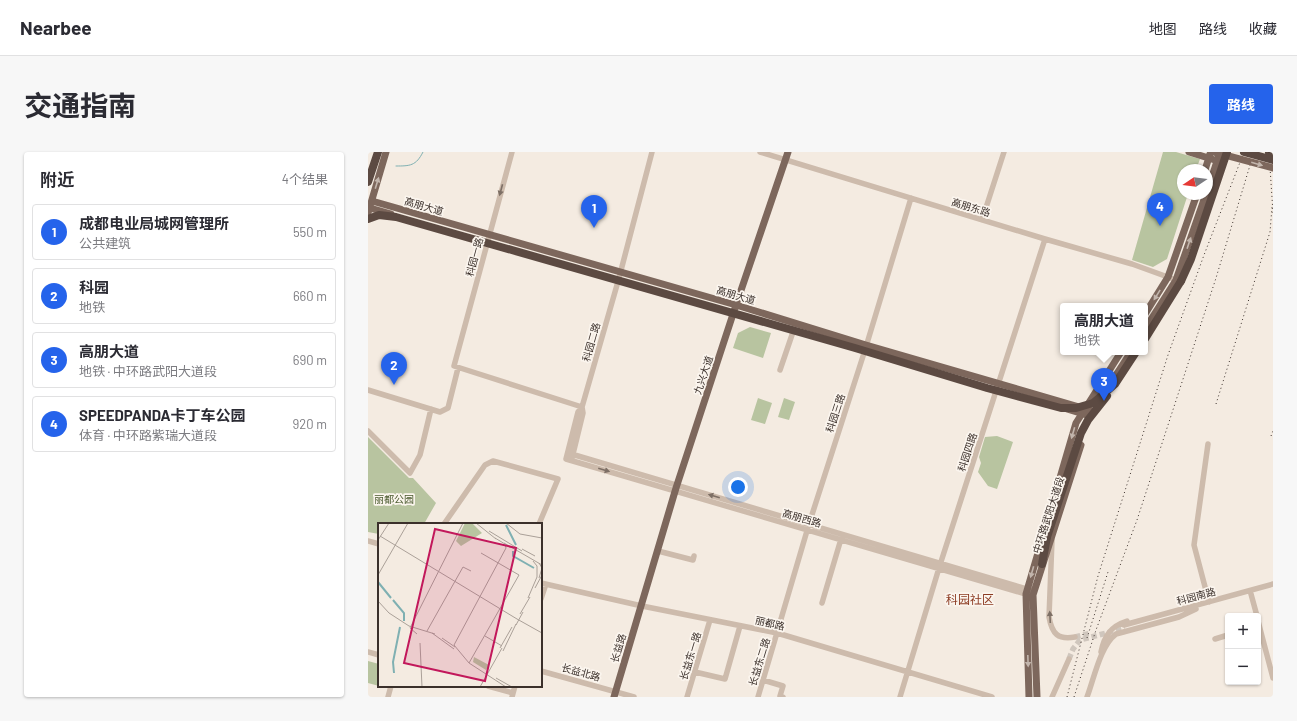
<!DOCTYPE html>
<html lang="zh">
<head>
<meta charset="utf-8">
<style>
	:root { --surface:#fff; --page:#f7f7f7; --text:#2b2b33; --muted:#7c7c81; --line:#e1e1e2; --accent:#2563eb }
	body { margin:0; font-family:Barlow,"Noto Sans SC",sans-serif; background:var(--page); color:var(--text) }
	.controls { position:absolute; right:12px; bottom:12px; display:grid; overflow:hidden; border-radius:4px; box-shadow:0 1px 3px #0004 }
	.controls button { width:36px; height:36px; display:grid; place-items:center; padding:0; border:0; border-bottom:1px solid var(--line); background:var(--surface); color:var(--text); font:20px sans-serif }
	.compass { position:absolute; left:809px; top:12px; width:36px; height:36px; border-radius:50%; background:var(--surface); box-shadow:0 1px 3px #0004; rotate:257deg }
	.you { position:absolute; left:370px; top:335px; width:14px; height:14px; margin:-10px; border:3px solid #fff; border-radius:50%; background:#1a73e8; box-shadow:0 0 0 6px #1a73e833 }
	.badge { display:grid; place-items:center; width:26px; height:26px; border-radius:50%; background:var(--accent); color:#fff; font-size:13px; font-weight:700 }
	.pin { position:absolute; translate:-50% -33px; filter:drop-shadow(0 1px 2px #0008) }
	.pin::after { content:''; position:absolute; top:21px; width:14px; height:12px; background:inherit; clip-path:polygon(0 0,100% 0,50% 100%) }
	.popup { position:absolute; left:692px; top:151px; width:88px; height:52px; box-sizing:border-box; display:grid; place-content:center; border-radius:4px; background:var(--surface); filter:drop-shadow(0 1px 3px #0005); font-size:13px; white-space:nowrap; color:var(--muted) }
	.popup b { font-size:15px; color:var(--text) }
	.popup::after { content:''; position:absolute; left:50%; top:100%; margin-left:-8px; border:8px solid transparent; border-top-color:var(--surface) }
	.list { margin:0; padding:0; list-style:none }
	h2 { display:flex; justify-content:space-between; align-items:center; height:52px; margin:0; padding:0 16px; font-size:17px }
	h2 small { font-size:13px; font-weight:400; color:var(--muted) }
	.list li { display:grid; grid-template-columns:26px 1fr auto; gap:12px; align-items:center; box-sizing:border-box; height:56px; margin:0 8px 8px; padding:0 8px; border:1px solid var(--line); border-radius:4px }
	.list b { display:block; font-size:15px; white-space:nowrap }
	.list p { margin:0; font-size:13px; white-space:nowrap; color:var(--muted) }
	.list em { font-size:13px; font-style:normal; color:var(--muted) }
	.map { position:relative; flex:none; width:905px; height:545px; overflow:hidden; border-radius:4px }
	header { display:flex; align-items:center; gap:24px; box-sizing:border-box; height:56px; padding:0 20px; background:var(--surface); border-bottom:1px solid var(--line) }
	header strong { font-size:19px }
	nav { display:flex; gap:22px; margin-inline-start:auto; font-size:14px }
	.intro { display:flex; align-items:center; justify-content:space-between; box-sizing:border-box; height:96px; padding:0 24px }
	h1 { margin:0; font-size:28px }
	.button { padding:10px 18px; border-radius:4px; background:var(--accent); color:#fff; font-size:14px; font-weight:700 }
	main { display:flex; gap:24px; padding:0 24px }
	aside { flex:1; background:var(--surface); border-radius:4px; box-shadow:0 1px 3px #0004 }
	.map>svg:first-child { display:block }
	.green { fill:#b8c4a0 }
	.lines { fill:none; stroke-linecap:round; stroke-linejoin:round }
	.stream { stroke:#7fb0b2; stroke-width:1 }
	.minor-tunnel { stroke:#cfc6bd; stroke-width:5.5; stroke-dasharray:5.5 3; stroke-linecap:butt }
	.minor { stroke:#cdbbac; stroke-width:5.5 }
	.major { stroke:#7d675c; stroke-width:7 }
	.highway { stroke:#5c4a42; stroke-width:8 }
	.rail { stroke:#3b302b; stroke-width:1; stroke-dasharray:1 3; stroke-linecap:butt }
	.major-bridge { stroke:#7d675c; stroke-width:7 }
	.highway-bridge { stroke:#5c4a42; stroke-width:8 }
	.oneway { fill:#c2b5ac }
	.oneway2 { fill:#7d6f65 }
	.labels { text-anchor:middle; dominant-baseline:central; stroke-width:3.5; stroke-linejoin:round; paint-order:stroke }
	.street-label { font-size:10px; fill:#3b302b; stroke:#fbf5ee }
	.park-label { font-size:10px; fill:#4a5a2e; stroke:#fbf5ee }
	.quarter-label { font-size:12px; fill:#8c3b22; stroke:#fbf5ee }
	.inset-river { fill:none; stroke:#7fb0b2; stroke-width:2 }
	.inset-road { fill:none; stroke:#aaa098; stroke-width:1 }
	.view { fill:#c2185b; fill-opacity:0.15; stroke:#c2185b; stroke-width:2 }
	.inset-edge { fill:none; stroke:#3b302b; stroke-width:2 }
</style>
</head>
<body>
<header>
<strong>Nearbee</strong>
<nav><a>地图</a><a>路线</a><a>收藏</a></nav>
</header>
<div class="intro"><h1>交通指南</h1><a class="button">路线</a></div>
<main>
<aside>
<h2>附近<small>4个结果</small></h2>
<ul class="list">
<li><span class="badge">1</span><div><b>成都电业局城网管理所</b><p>公共建筑</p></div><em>550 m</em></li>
<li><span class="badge">2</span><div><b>科园</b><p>地铁</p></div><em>660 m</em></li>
<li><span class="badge">3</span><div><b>高朋大道</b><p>地铁 · 中环路武阳大道段</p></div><em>690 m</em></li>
<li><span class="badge">4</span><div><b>SPEEDPANDA卡丁车公园</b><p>体育 · 中环路紫瑞大道段</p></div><em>920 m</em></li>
</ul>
</aside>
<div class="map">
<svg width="905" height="545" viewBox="0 0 905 545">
	<rect width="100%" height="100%" fill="#f4ebe1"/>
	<path class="green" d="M795 0H808L832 7 828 18H815V42H820L799 107 785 115 764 108Z
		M382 175 403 181 395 206 365 196 370 181Z
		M390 246 404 251 397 272 383 268Z
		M416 246 427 250 421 268 410 265Z
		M629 284 645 290 629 337 620 334 610 320 613 311 611 305 617 285Z
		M0 285 41 326H45L68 351 56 372H11V382L0 380Z
		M0 509 11 512V534L0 531Z"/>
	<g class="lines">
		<path class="stream" d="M28 14C42 14 48 14 55 0"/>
		<path class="minor-tunnel" d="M707 485 723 481
			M701 507 705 497 712 488 757 476"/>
		<path class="minor" d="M144 0 86 214 214 255 251 126 284 0
			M392 0 677 87 764 112 808 128
			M614 68 636 0
			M412 218 426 177
			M0 238 72 260 80 256 90 216
			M214 255 210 260 198 307 661 443
			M0 279 42 321 52 303 63 257
			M840 292 826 393 841 450
			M200 301 662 438
			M204 306 215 261 214 255
			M76 372 117 313 125 309 190 327 171 372
			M684 388 681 465C684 482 690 488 707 485
			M0 389 11 392
			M290 399 325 408 326 404
			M173 431 274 454 409 481 624 545
			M883 442 889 464
			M173 447 178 432
			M454 451 473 387
			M890 469 905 526
			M756 473 905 432
			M847 487 860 483
			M0 500 11 503
			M733 500C736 484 743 474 759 469
			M173 519 266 545
			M327 520 357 527 372 474
			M395 528 415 534 412 544 415 545
			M120 534 145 541
			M20 545 23 534
			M144 545 147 534
			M319 545 342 468
			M390 545 441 372 497 198 543 46
			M532 545 571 416 677 87
			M684 545 701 507
			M719 545C726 527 732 494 748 482L811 465 828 457"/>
		<path class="major" d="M821 0 850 9
			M837 18 842 2
			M839 40 852 0
			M4 49 368 153 498 193 725 259
			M2 56 23 62
			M0 61 18 0
			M777 162 800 125 829 42
			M777 177 808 128 838 42
			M739 237 763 200
			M699 257 722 264
			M246 545 308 336 366 159 420 0
			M661 545 658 442 708 271 753 200
			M669 545 665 443 713 293"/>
		<path class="highway" d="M901 0 905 1
			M0 30 10 0
			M777 187 813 129
			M674 412 679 385"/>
		<path class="rail" d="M901 0 905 61
			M848 252 902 80 904 55
			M903 284 905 279
			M719 486 740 420
			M699 545 730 424 800 203 836 103 876 0
			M706 545 728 478 769 368 848 126 886 0"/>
		<path class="major-bridge" d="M846 0 905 16"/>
		<path class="highway-bridge" d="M876 0 905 8
			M0 67 11 63 28 65 487 196 619 236 693 256H708L725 251 731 246 747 232 768 200
			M813 129 823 107 859 0
			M679 385 713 281 720 268 739 244"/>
	</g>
	<defs><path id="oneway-solid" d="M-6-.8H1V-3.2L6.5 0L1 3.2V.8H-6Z"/></defs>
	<g class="oneway">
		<use href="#oneway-solid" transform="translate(889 12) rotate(16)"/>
		<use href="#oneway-solid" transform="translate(9 31) rotate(-73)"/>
		<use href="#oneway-solid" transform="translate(821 91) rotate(-71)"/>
		<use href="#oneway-solid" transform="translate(789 143) rotate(122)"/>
		<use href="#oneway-solid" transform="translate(705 281) rotate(106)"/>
		<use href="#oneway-solid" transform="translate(664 420) rotate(106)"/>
		<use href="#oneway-solid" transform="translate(660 509) rotate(88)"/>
	</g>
	<g class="oneway2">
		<use href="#oneway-solid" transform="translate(133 38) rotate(105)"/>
		<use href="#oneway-solid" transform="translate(236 318) rotate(16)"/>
		<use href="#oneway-solid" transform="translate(346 344) rotate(-164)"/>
		<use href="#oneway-solid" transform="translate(682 465) rotate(-93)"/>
	</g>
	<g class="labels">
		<g class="street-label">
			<text transform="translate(56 54) rotate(16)">高朋大道</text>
			<text transform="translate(603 55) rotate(17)">高朋东路</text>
			<text transform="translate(106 105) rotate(-75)">科园一路</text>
			<text transform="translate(368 143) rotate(16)">高朋大道</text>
			<text transform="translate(223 190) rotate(-74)">科园二路</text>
			<text transform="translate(335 223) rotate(-72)">九兴大道</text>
			<text transform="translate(467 261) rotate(-72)">科园三路</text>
			<text transform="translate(599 300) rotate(-72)">科园四路</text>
			<text transform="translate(680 363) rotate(-72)">中环路武阳大道段</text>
			<text transform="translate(434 366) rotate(16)">高朋西路</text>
			<text transform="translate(828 444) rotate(-15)">科园南路</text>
			<text transform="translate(402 471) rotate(13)">丽都路</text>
			<text transform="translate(250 496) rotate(-73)">长益路</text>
			<text transform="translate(322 504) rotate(-73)">长益东一路</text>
			<text transform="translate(391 510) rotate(-73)">长益东二路</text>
			<text transform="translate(213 520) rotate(15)">长益北路</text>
		</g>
		<g class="park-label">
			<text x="26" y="347">丽都公园</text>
		</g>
		<g class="quarter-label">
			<text x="602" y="447">科园社区</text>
		</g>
	</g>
	<g transform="translate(10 371)">
		<rect width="164" height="164" fill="#f4ebe1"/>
		<path d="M87 0H94L104 10 83 23 78 18ZM96 134 111 142 108 147 95 139Z" fill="#b8c4a0"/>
		<path class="inset-river" d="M128 2 138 22M135 28V33L156 45M0 59 13 75M15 77 26 90V98M16 150 15 139 22 104"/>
		<path class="inset-road" d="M98 0 118 16M128 0 142 11 164 15M111 8 144 28M2 13 139 96M117 15 127 21 128 25 76 122 91 140 128 164M0 17 11 0M126 20 164 42M144 26 157 33M0 52 30 0M161 55 164 45 161 40M157 65 164 52M150 75 159 54V43L155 38M0 78 11 90 31 103 57 111M142 91 152 74M139 96 164 110M138 102 145 89M49 108 85 44 93 48M54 110 76 126M39 111 32 105 85 0M107 113 124 123M64 115 77 124M42 120 44 164M122 125 134 104M125 128 138 101M91 140 141 52 103 30M118 155 134 164M102 164 124 125"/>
		<path class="view" d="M57 6 138 25 107 158 26 140Z"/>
		<rect width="164" height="164" class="inset-edge"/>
	</g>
</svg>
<div class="controls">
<button>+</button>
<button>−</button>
</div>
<svg class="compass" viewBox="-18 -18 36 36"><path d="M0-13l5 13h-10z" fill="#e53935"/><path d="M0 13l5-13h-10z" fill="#7c7c81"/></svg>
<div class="you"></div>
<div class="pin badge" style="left:226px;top:76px">1</div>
<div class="pin badge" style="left:26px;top:233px">2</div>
<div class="pin badge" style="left:736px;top:249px">3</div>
<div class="popup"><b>高朋大道</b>地铁</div>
<div class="pin badge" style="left:792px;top:74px">4</div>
</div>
</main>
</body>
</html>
